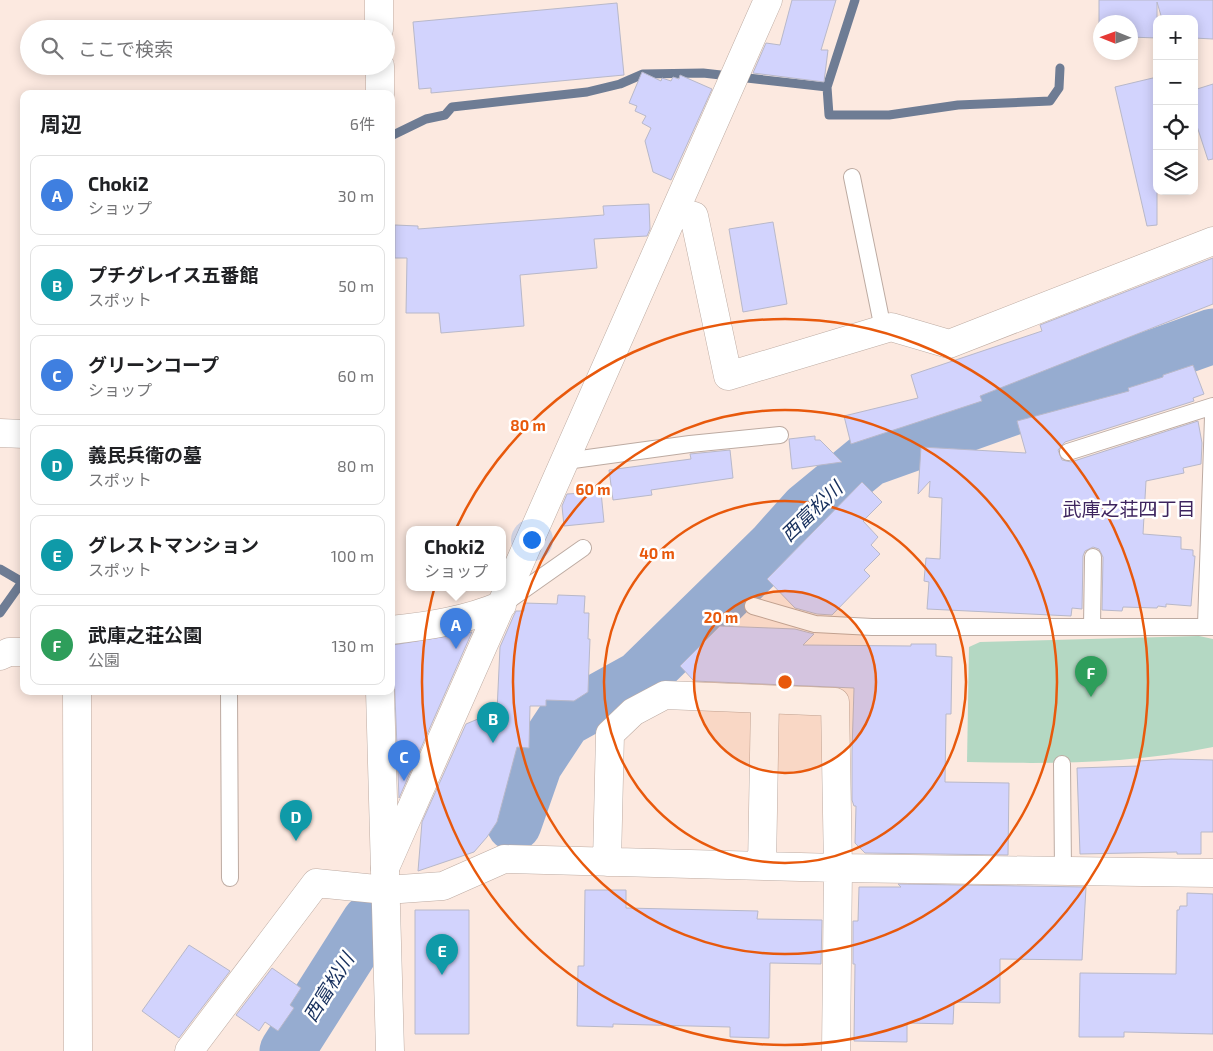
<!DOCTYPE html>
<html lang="ja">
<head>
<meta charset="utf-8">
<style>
	:root { --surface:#fff; --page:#f2f2f2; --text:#202124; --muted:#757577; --line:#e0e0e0; --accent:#0b8043 }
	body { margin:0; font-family:"Exo 2","Noto Sans JP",sans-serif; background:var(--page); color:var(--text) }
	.controls { position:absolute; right:15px; top:15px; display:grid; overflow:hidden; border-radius:10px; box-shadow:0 2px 12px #0003 }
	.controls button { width:45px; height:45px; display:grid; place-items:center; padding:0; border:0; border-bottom:1px solid var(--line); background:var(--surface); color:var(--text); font:25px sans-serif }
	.compass { position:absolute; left:1093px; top:15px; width:45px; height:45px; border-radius:50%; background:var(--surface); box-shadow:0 2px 12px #0003; rotate:271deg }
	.you { position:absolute; left:531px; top:539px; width:18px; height:18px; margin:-12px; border:4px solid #fff; border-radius:50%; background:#1a73e8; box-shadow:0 0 0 8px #1a73e833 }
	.badge { display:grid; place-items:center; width:32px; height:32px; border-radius:50%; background:var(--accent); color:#fff; font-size:16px; font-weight:700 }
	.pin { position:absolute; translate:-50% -41px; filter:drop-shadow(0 1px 2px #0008) }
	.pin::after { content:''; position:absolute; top:26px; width:18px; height:15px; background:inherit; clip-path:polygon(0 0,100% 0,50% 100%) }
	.popup { position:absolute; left:406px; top:526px; width:100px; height:65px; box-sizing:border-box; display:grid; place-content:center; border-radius:10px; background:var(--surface); filter:drop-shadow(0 1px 4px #0005); font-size:16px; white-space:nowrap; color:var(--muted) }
	.popup b { font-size:19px; color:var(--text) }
	.popup::after { content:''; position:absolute; left:50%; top:100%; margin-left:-10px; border:10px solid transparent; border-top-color:var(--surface) }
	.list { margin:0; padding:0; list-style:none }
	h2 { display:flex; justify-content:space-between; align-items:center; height:65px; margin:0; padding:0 20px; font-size:21px }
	h2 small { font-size:16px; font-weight:400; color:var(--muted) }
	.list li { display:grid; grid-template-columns:32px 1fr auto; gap:15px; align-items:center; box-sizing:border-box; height:80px; margin:0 10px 10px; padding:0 10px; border:1px solid var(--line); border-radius:10px }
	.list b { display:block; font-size:19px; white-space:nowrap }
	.list p { margin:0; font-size:16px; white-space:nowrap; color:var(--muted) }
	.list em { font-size:16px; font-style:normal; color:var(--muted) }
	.icon { flex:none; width:28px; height:28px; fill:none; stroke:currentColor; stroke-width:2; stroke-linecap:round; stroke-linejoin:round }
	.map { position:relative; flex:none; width:1213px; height:1051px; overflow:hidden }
	.search { position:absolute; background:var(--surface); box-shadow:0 2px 12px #0003; left:20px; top:20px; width:375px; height:55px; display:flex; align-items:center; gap:12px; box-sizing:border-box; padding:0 18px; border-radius:28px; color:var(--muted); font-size:19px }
	.panel { position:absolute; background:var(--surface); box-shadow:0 2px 12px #0003; left:20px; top:90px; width:375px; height:605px; border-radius:10px }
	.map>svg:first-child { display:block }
	.green { fill:#b4d8c3 }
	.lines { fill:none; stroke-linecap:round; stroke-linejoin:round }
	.stream { stroke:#6e7c94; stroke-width:9 }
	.river { stroke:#96acd0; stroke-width:55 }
	.building { fill:#d2d3fd; stroke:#b8b8c9 }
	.lane-casing { stroke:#bdaba2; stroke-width:18 }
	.street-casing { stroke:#bdaba2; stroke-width:29 }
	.secondary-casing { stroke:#bdaba2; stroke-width:29 }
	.lane { stroke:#fff; stroke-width:16 }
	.street { stroke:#fff; stroke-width:28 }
	.secondary { stroke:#fff; stroke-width:28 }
	.ring { fill:none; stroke:#e8590c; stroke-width:2.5 }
	.labels { text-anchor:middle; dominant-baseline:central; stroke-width:5; stroke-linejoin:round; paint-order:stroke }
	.neighbourhood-label { font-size:19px; fill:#3d245e; stroke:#fff }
	.water-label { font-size:19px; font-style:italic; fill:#152e5c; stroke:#fff }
	.centre { fill:#e8590c; stroke:#fff; stroke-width:2.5 }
	.ring-label { font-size:15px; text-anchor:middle; font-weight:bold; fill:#e8590c; stroke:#fff; stroke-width:5; stroke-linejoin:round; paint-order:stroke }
</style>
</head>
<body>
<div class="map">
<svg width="1213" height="1051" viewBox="0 0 1213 1051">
	<rect width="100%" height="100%" fill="#fce9e0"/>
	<path class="green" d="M1199 636 1213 639V747C1132 764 1050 764 967 762L969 647 980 642Z"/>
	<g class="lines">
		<path class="stream" d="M827 87 855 0
			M391 136 426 119 445 115 452 107 587 92 620 84 643 74 703 73 827 87 829 115H889L958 105 1050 101 1059 88 1060 68
			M0 569 24 583
			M0 613 22 582"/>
		<path class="river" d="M514 824 535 764 564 720 640 678 773 548 807 510 869 459 1213 336
			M287 1051 369 922"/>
	</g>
	<path class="building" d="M792 0H836L821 50H828L824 82 753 73 766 43 780 45Z
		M1099 0H1213V39L1194 38V19H1162L1157 2V38L1130 37V22H1100V37H1099Z
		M617 3 624 75 431 93V88L419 89 413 22Z
		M642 72 661 81 662 78 671 81 673 77 679 79 680 75 712 89 671 180 653 172 645 141 651 128 642 123 646 116 635 111 637 106 629 103Z
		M1157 77V225L1147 226 1115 87Z
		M1213 84V159L1208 160 1194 117V90Z
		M649 204 650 229 647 236 594 239 597 268 520 275 524 326 441 333 439 313H406L407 258H395V225L418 226V229L604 215 603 206Z
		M773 222 787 304 743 312 729 229Z
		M1213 258V304L980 396 982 401 851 444 844 416 918 398 911 375 1042 331 1040 325Z
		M1193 365 1204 394 1193 398 1194 401 1065 442 1058 450 1062 460 1071 462 1198 421 1202 443 1201 464 1183 468 1184 473 1146 481 1143 534 1181 537V549L1193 550V556H1195L1191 606 1166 604V607L1158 606 1157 608 1123 607 1122 611 1102 610 1103 557 1099 549 1093 547 1085 551 1083 556 1082 609 1072 608 1071 616 927 609 929 582 924 581 926 558 940 559 942 498 929 497 930 481 918 494 921 447 1026 453 1017 421 1129 391 1128 388 1163 377V375Z
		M815 436V440H820L842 462 792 469 789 439Z
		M730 450 733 478 651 490 652 495 613 500 609 470 691 459 690 454Z
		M862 482 882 502 863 521 878 537 871 545 880 554 864 570 870 576 832 615 817 614 795 608 767 579Z
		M601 492 604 522 564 526 562 506 567 494Z
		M558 595 585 596 584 613H589L588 639H590L588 692 574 701 546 700V706H530L529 748 517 747 497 822 487 837 474 852 418 871 422 822 466 724 497 711 500 647 514 615 516 611H524V603L557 604Z
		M720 626 795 629 814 634 803 645 911 646V644H936V656L952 657 951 714H946L945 782 1009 783 1008 855 865 853 855 843 856 806H854L852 800V751L854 688 694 681 680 666Z
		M472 632 399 798 393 645Z
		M1171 759 1213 760V832H1201V854H1177V852L1080 854 1077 768 1139 766V761Z
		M898 884 1086 887 1082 960 1000 959V1003L954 1002 953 1024 907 1023V1042L854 1041 855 964H853V921H858L859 887H901Z
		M585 890H626V908L758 911 757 919 822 920 821 964 770 963 769 1038 730 1037V1027L613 1024V1027L577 1026 578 966H584Z
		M1187 893 1213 894V1034L1124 1032V1037H1079L1080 973 1176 974 1177 910H1179L1180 906H1187Z
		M415 910H469V1034H415Z
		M189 945 230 971 179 1038 142 1011Z
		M272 968 301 988 290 1005 294 1008 278 1031 265 1022 259 1031 236 1015Z"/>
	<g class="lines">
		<g class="lane-casing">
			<path id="lane" d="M852 177 883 329
				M1068 452 1213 406
				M566 461 690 444 780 435
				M505 603 583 548
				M753 606 815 624 872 627H1213
				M1206 625 1213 417
				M1092 627 1093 557
				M229 691 230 878
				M1062 764 1063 870"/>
		</g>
		<g class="street-casing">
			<path id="street" d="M379 0V29
				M380 66V94
				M676 211 694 216 728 376 891 327 949 344 1213 241
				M0 433 24 434
				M391 630C429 626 467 620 502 605
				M0 656 9 652H24
				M77 691 78 1051
				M607 862 610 734 633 712 665 695 835 702 838 868 836 1051
				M762 866 765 700
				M385 868 768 0
				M189 1051 316 883 386 890 443 886 504 859 838 868 1213 873"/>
		</g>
		<g class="secondary-casing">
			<path id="secondary" d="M380 691 390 1051"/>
		</g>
		<use href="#lane" class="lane"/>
		<use href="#street" class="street"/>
		<use href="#secondary" class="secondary"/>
	</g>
	<circle cx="785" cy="682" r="91" fill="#e8590c" fill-opacity=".12"/>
	<g class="ring">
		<circle cx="785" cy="682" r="91"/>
		<circle cx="785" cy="682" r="181"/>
		<circle cx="785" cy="682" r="272"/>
		<circle cx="785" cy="682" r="363"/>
	</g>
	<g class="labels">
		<g class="neighbourhood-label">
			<text x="1129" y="508">武庫之荘四丁目</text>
		</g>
		<g class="water-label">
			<text transform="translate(811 511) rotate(-44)">西富松川</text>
			<text transform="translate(328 987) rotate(-58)">西富松川</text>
		</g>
	</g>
	<circle cx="785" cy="682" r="8" class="centre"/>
	<g class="ring-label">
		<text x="528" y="431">80 m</text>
		<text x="593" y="495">60 m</text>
		<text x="657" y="559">40 m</text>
		<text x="721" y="623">20 m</text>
	</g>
</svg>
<div class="controls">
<button>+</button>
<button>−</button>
<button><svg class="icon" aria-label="locate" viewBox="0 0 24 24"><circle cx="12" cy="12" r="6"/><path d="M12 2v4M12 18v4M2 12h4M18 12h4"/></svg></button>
<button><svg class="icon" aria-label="layers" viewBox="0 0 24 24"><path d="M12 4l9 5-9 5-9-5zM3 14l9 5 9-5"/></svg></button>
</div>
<svg class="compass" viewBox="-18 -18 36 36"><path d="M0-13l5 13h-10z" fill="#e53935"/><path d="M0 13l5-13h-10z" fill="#757577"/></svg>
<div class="you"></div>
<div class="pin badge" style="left:456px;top:649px;background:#3f7fe0">A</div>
<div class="popup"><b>Choki2</b>ショップ</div>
<div class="pin badge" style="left:493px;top:743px;background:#0f9aa8">B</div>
<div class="pin badge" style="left:404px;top:781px;background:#3f7fe0">C</div>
<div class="pin badge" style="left:296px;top:841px;background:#0f9aa8">D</div>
<div class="pin badge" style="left:442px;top:975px;background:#0f9aa8">E</div>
<div class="pin badge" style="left:1091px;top:697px;background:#2e9e5b">F</div>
<div class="search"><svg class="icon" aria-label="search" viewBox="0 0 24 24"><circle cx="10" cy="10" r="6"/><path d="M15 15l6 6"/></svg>ここで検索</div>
<section class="panel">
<h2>周辺<small>6件</small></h2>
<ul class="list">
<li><span class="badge" style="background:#3f7fe0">A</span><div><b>Choki2</b><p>ショップ</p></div><em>30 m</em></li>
<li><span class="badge" style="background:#0f9aa8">B</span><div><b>プチグレイス五番館</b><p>スポット</p></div><em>50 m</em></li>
<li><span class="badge" style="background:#3f7fe0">C</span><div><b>グリーンコープ</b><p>ショップ</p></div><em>60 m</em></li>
<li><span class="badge" style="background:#0f9aa8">D</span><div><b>義民兵衛の墓</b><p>スポット</p></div><em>80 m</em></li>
<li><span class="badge" style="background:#0f9aa8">E</span><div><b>グレストマンション</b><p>スポット</p></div><em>100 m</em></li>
<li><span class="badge" style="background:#2e9e5b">F</span><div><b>武庫之荘公園</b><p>公園</p></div><em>130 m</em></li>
</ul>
</section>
</div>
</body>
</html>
